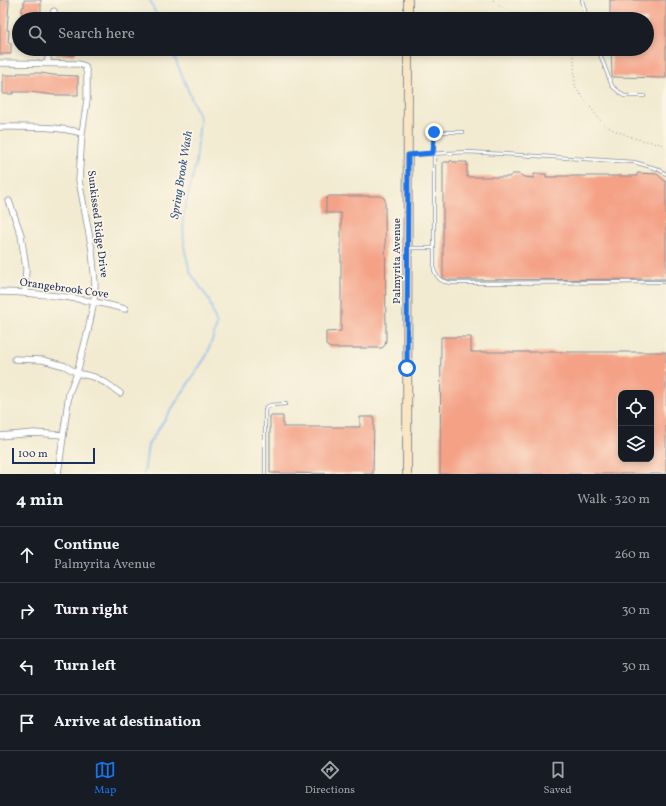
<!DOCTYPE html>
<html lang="en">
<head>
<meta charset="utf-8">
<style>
	:root { --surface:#171b24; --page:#20242c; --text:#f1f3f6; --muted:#9ea1a6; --line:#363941; --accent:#1a73e8 }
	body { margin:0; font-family:Vollkorn,serif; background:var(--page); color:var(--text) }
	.controls { position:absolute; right:12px; bottom:12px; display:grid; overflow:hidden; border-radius:8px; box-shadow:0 2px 6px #0003 }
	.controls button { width:36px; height:36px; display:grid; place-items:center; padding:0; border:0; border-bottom:1px solid var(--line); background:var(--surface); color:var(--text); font:20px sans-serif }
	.scale { position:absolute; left:12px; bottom:10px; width:83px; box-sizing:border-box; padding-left:4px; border:2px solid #1b2f5e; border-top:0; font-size:11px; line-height:14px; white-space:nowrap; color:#1b2f5e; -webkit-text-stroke:3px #fcf5e5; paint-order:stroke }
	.stop { position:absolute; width:12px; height:12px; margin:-9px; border:3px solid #1a73e8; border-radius:50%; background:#fff }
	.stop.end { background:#1a73e8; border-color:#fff; box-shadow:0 1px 4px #0008 }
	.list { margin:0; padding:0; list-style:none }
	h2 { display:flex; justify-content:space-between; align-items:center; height:52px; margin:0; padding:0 16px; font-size:17px }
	h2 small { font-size:13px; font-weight:400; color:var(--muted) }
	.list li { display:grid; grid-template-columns:26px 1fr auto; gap:12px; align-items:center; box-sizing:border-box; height:56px; padding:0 16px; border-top:1px solid var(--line) }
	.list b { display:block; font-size:15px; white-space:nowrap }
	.list p { margin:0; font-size:13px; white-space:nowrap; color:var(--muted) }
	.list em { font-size:13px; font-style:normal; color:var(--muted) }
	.icon { flex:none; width:22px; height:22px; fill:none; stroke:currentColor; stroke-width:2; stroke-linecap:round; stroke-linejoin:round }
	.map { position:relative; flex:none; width:666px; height:474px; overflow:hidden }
	.search { position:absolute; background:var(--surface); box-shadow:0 2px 6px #0003; left:12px; right:12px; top:12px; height:44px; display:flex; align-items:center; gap:10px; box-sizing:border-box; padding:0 14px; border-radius:22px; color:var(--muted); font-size:15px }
	.sheet { height:276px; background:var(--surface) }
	nav { display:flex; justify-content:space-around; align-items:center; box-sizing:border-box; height:56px; border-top:1px solid var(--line); background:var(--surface); font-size:11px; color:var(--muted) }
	nav a { display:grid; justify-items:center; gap:2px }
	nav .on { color:var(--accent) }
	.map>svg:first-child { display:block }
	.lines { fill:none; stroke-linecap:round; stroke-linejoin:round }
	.stream { stroke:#80b9f1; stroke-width:1.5 }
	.building { fill:#f4a186; fill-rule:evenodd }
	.lane-casing { stroke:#868d98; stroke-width:4 }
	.street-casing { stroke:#868d98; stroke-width:7 }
	.secondary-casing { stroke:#868d98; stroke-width:10 }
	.path { stroke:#868d98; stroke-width:1; stroke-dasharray:1 3; stroke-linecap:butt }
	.lane { stroke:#fff; stroke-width:2.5 }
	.street { stroke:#fff; stroke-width:5.5 }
	.secondary { stroke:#fbe6c4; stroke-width:8 }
	.route { stroke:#1a73e8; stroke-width:5 }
	.labels { text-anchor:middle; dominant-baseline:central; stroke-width:3.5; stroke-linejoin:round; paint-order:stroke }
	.street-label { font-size:11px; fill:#1b2f5e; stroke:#fcf5e5 }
	.water-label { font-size:12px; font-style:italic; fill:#39588a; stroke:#fcf5e5 }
</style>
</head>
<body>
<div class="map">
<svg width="666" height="474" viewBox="0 0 666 474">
	<rect width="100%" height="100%" fill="#fcf5e5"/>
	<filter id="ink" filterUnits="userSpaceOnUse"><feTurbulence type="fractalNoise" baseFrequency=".025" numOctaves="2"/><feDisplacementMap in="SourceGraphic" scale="8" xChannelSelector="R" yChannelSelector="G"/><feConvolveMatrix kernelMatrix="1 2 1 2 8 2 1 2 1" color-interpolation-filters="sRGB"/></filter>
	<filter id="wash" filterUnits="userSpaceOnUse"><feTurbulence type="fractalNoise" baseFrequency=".012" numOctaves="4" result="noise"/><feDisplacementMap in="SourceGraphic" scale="16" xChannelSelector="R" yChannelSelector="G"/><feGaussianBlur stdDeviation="0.9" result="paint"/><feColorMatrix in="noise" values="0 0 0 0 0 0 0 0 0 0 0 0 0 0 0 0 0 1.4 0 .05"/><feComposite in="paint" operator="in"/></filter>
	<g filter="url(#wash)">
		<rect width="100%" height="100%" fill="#f2ebd1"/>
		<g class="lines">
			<path class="stream" d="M150 0 158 19
				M144 474 148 445 207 355 217 325 209 300 190 272 184 247 183 216 196 163 200 119 171 49"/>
		</g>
		<g id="blocks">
			<path class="building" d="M0 0H9V3L7 30H9L8 43H11V54H0Z
				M24 0H41V19H22V7H24Z
				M610 0H666V78L612 77 611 49H647V19H610Z
				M56 49H75V55H56Z
				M17 73H41L53 75 78 76V95H54L30 92H13V94H3V75H17Z
				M451 160 453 162H467V177H509L512 174H519L524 177 534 178V174H546V177H556L558 176H637V173L657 174 666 182V279L448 280 443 278V162H450Z
				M329 196H381L385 199 386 340 385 345 382 348H330L326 345V332L341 331V213H326V199Z
				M441 337H471V352H666V474H440ZM621 393H651V459H621Z
				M270 416H283V427H360V417H374L373 474 270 473Z"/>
		</g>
	</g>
	<g filter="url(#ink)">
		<use href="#blocks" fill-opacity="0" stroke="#868d98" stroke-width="1"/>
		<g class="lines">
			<g class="lane-casing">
				<path id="lane" d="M582 0 587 19
					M598 49 612 86 624 96H644
					M463 132H434V270C438 280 442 282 452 283L666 282
					M408 155 468 152 634 162 658 169 666 174
					M408 248H434
					M265 474V411L266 407 271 405 286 404"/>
			</g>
			<g class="street-casing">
				<path id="street" d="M51 19 54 11
					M0 63 79 64 85 66 87 74V100L82 133 79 180 92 250 95 284 94 301 88 331 77 373 69 393 58 474
					M48 63V49
					M0 127C28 127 55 126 82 133
					M9 201 21 235 26 268 25 292
					M0 292C42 293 84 298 125 309
					M15 359 43 360 65 366 77 373 94 377 106 383 120 393
					M0 436 34 433 63 435"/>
			</g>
			<g class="secondary-casing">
				<path id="secondary" d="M408 0V19
					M407 474 408 49"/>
			</g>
			<path class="path" d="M493 0C510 19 530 13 551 19
				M570 49 574 58 575 87 600 120 606 126 616 131 637 139 666 145"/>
			<use href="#lane" class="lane"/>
			<use href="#street" class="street"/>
			<use href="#secondary" class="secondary"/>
		</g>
	</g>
	<g class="lines" filter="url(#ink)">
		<path class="route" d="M407 368 408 155 433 153 434 132"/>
	</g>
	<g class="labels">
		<g class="street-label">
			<text transform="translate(97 224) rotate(83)">Sunkissed Ridge Drive</text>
			<text transform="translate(397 261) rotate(-90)">Palmyrita Avenue</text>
			<text transform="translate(64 289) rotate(8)">Orangebrook Cove</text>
		</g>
		<g class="water-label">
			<text transform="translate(182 175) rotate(-81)">Spring Brook Wash</text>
		</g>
	</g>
</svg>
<div class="controls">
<button><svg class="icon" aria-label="locate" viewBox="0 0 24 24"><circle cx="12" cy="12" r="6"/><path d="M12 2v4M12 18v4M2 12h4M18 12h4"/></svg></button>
<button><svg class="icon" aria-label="layers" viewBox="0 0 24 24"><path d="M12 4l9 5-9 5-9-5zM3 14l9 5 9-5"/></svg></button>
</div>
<div class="scale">100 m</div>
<div class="stop" style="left:407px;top:368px"></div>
<div class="stop end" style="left:434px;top:132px"></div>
<div class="search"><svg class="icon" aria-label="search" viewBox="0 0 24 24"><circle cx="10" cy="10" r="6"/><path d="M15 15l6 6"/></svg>Search here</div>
</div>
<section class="sheet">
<h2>4 min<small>Walk · 320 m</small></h2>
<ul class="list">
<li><svg class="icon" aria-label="ahead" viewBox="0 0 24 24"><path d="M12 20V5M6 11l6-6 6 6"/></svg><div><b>Continue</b><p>Palmyrita Avenue</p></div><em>260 m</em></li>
<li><svg class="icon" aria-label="right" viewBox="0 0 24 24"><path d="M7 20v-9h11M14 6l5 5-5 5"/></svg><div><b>Turn right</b></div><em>30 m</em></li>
<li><svg class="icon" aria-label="left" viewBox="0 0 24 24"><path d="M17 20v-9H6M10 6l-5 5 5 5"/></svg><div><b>Turn left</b></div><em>30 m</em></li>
<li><svg class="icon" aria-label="arrive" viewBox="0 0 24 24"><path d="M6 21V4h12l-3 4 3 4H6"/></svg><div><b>Arrive at destination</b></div></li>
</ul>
</section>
<nav>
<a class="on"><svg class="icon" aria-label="map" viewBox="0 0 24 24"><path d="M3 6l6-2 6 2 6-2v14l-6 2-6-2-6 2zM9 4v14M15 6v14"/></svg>Map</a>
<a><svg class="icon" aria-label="directions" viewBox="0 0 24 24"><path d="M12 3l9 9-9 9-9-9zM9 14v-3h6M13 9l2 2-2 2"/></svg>Directions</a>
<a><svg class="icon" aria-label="saved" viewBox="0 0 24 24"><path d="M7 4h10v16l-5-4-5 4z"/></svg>Saved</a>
</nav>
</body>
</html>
